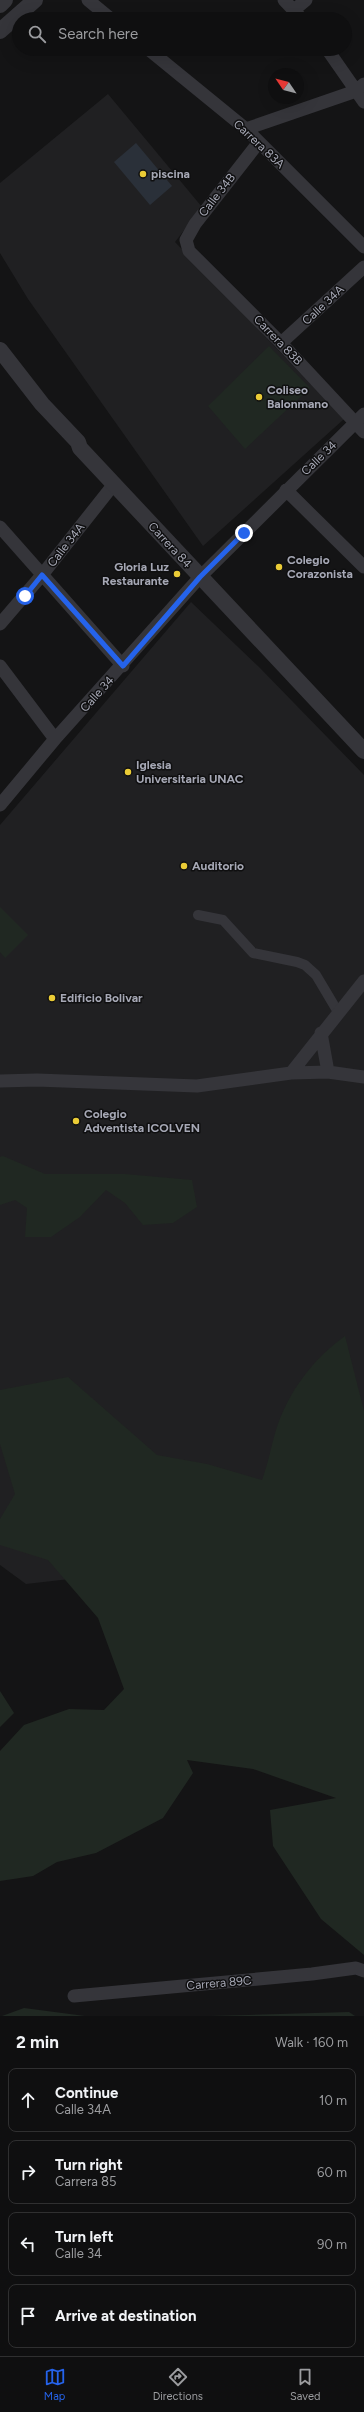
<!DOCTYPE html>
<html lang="en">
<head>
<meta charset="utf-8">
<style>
	:root { --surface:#0f0f10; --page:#1d1d1e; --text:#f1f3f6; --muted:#9b9c9f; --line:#2f2f30; --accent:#2563eb }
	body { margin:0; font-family:Figtree,sans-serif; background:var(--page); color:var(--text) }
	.compass { position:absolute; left:268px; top:68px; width:36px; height:36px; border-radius:50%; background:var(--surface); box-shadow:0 4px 16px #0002; rotate:305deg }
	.stop { position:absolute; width:12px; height:12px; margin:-9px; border:3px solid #2563eb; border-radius:50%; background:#fff }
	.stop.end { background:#2563eb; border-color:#fff; box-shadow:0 1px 4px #0008 }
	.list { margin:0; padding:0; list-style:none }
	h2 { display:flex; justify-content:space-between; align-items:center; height:52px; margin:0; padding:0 16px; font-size:17px }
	h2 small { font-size:13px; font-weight:400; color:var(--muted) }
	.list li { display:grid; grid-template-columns:26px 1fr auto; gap:12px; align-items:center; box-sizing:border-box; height:64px; margin:0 8px 8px; padding:0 8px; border:1px solid var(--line); border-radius:8px }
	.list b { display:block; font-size:15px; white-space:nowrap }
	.list p { margin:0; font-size:13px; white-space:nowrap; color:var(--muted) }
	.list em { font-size:13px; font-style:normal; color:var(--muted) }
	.icon { flex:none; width:22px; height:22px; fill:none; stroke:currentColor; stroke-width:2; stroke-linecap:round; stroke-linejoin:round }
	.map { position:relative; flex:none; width:364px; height:2016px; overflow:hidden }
	.search { position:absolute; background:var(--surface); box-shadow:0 4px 16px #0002; left:12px; right:12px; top:12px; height:44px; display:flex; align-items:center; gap:10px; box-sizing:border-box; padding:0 14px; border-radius:22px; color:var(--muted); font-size:15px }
	.sheet { height:340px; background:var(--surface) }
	nav { display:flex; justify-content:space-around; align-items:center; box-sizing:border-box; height:56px; border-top:1px solid var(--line); background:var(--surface); font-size:11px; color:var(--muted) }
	nav a { display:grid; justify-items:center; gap:2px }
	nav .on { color:var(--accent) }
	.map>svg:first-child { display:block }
	.built { fill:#202022 }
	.green { fill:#202822 }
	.water { fill:#2a3039 }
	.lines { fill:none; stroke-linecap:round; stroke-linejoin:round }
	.pedestrian { stroke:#35353a; stroke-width:10 }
	.minor { stroke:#35353a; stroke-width:13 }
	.tertiary { stroke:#35353a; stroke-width:16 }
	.route { stroke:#2563eb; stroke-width:5 }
	.poi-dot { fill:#ebcc36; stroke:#0f0f10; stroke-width:1.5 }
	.labels { text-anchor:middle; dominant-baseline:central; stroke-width:3; stroke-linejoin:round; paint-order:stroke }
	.street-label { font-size:12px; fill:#a6a8b5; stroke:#0f0f10 }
	.poi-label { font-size:12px; font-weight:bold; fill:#a6a8b5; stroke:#0f0f10; text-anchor:start }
</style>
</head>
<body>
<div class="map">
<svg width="364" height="2016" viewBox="0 0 364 2016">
	<rect width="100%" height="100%" fill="#141415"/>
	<path class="built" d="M108 94 202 207 175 242 344 419 203 546 28 299 0 253V183Z
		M191 602 259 667 364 775V1575L114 1574 26 1584 0 1565V825Z"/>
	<path class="green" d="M269 346 310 388 245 449 208 406Z
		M0 907 28 935 5 958 0 952Z
		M3 1156 45 1174H125L192 1180 197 1207 173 1223 143 1225 125 1203 106 1190 80 1217 51 1237H25L27 1208 15 1200 0 1205V1157Z
		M345 1336 364 1411V1955L321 1919 273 1846 270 1810 336 1798 253 1769 187 1760 193 1773 163 1818 96 1853 57 1862 33 1876 0 1881V1751L24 1725 69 1709 104 1710 124 1689 98 1618 48 1560 0 1545V1519L15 1494 0 1444V1390L68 1377 157 1455 207 1464 262 1480C268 1464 271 1447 276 1430 288 1392 313 1359 345 1336Z
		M0 1691 14 1713 0 1727Z
		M24 2008 85 2016H2Z
		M349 2012 355 2016H209Z"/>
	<path class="water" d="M136 143 172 186 150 205 114 162Z"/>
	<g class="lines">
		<path class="pedestrian" d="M198 915 223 920 253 953 297 962 305 965 316 975 338 1012"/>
		<path class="minor" d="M88 0 111 19
			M284 0 302 19
			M294 10 306 0
			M148 49 246 129 364 247
			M327 49 364 102
			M246 129 356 91 364 84
			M259 142 195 224 186 240 189 251 281 343 364 432
			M281 343 364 267
			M286 490 364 567
			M0 527 123 666
			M0 624 42 575 114 484
			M0 666 55 739
			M0 805 55 739 200 577 364 414
			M321 1033 328 1072
			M291 1073 364 981
			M0 1081 37 1080 197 1086 291 1073 328 1072 364 1077
			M74 1996 312 1974 356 1968 364 1971"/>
		<path class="tertiary" d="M0 5 5 0
			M0 31 35 0
			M0 350 42 404 78 442 80 448 364 751"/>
	</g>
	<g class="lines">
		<path class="route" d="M25 596 42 575 123 666 200 577 244 533"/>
	</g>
	<g class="poi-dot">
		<circle cx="143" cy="174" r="4"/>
		<circle cx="259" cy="397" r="4"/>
		<circle cx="279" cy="567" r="4"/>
		<circle cx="177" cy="574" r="4"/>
		<circle cx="128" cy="772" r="4"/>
		<circle cx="184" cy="866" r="4"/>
		<circle cx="52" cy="998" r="4"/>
		<circle cx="76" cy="1121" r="4"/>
	</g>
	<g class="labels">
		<g class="street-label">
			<text transform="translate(259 144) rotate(43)">Carrera 83A</text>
			<text transform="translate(217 195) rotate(-52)">Calle 34B</text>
			<text transform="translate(323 305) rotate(-43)">Calle 34A</text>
			<text transform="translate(278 340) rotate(46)">Carrera 83B</text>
			<text transform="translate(319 458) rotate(-44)">Calle 34</text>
			<text transform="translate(66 545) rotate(-52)">Calle 34A</text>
			<text transform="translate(170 545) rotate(47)">Carrera 84</text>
			<text transform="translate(97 694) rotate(-48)">Calle 34</text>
			<text transform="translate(219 1983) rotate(-5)">Carrera 89C</text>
		</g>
		<g class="poi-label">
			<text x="151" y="174">piscina</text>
			<text x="267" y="390">Coliseo<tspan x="267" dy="14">Balonmano</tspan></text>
			<text x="287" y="560">Colegio<tspan x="287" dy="14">Corazonista</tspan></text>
			<text x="169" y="567" text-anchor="end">Gloria Luz<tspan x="169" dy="14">Restaurante</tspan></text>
			<text x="136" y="765">Iglesia<tspan x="136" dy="14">Universitaria UNAC</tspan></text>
			<text x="192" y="866">Auditorio</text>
			<text x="60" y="998">Edificio Bolivar</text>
			<text x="84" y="1114">Colegio<tspan x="84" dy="14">Adventista ICOLVEN</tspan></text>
		</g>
	</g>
</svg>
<svg class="compass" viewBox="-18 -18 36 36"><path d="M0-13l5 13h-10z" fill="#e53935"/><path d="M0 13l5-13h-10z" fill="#9b9c9f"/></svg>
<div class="stop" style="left:25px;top:596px"></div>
<div class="stop end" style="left:244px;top:533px"></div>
<div class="search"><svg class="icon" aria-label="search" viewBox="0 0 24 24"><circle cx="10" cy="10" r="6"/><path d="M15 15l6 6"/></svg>Search here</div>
</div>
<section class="sheet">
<h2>2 min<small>Walk · 160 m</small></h2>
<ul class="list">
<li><svg class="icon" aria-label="ahead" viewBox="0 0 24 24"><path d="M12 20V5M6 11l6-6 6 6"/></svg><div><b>Continue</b><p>Calle 34A</p></div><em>10 m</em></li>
<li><svg class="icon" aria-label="right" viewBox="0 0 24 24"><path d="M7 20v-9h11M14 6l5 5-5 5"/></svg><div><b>Turn right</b><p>Carrera 85</p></div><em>60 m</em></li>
<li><svg class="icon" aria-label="left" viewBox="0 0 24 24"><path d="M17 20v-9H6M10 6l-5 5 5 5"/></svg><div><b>Turn left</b><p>Calle 34</p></div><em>90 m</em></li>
<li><svg class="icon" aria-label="arrive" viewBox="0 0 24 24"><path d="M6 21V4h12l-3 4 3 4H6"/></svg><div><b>Arrive at destination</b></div></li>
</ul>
</section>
<nav>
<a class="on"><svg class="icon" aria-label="map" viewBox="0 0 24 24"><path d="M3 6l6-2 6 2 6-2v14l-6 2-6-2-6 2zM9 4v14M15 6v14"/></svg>Map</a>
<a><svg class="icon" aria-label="directions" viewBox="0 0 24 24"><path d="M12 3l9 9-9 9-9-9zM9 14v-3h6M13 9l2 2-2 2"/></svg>Directions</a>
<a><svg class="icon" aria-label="saved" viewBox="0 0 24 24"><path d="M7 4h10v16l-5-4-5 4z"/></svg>Saved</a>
</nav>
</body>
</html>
